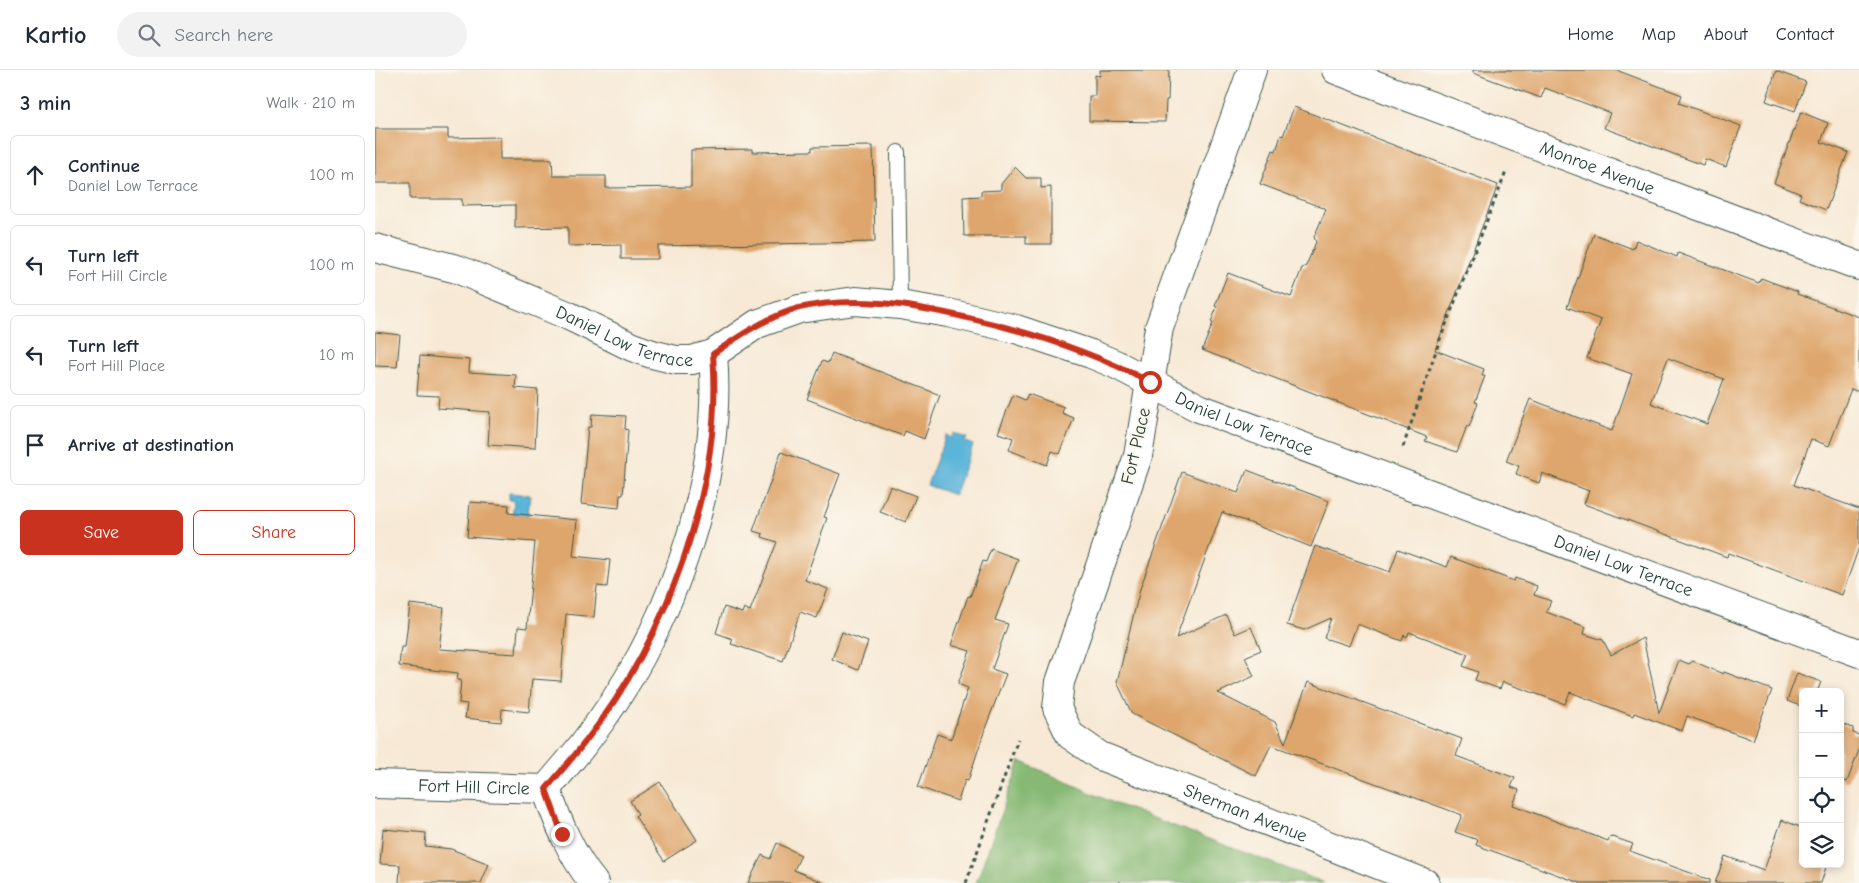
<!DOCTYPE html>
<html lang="en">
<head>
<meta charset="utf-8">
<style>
	:root { --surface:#fff; --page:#f2f2f3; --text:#1f2937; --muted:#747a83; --line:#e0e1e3; --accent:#c8321e }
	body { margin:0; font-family:"Comic Neue",sans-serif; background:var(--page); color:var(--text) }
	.controls { position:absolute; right:15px; bottom:15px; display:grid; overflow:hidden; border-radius:8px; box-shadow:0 2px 8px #0003 }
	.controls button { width:45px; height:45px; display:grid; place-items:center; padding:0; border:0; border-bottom:1px solid var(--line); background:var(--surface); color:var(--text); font:25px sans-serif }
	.stop { position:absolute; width:15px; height:15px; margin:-11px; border:4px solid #c8321e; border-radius:50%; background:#fff }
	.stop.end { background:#c8321e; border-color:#fff; box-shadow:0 1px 5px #0008 }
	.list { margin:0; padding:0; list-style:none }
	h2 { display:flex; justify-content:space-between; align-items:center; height:65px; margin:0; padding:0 20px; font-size:21px }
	h2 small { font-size:16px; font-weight:400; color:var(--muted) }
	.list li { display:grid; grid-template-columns:32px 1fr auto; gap:15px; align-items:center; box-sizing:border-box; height:80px; margin:0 10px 10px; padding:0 10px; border:1px solid var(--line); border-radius:8px }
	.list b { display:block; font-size:19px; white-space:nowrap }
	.list p { margin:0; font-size:16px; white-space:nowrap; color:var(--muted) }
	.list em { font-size:16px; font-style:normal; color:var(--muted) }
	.actions { display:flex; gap:10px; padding:15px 20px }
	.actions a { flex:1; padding:11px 0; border:1px solid var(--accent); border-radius:8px; text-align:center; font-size:18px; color:var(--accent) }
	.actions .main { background:var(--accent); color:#fff }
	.icon { flex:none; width:28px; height:28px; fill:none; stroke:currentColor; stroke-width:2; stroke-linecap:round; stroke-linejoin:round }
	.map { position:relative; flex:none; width:1484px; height:813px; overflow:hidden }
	header { display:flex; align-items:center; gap:30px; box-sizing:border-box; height:70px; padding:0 25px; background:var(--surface); border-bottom:1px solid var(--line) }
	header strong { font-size:24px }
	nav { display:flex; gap:28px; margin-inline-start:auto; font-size:18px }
	.search { width:350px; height:45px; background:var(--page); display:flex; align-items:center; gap:12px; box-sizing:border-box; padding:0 18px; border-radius:28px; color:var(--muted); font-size:19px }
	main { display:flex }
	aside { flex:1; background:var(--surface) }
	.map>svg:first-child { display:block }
	.forest { fill:#87b974; stroke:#537b54 }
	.water { fill:#5cb5d9; stroke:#3e7986 }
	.building { fill:#dea66c; fill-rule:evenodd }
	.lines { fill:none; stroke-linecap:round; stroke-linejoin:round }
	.lane-casing { stroke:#3f574c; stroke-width:16 }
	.street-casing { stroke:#3f574c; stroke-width:30 }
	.path { stroke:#3f574c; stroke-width:3; stroke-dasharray:4 4; stroke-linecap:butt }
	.lane { stroke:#fff; stroke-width:14 }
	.street { stroke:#fff; stroke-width:28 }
	.route { stroke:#c8321e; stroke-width:6 }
	.labels { text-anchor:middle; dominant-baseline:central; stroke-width:4; stroke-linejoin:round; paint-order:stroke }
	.street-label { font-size:18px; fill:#1f3d34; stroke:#fbf7ec }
</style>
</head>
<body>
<header>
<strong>Kartio</strong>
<div class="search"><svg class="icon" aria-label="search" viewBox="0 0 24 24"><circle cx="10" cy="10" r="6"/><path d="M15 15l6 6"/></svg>Search here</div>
<nav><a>Home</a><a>Map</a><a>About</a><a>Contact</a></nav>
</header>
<main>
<aside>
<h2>3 min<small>Walk · 210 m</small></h2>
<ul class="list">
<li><svg class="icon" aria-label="ahead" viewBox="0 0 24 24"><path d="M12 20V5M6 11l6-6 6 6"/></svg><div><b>Continue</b><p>Daniel Low Terrace</p></div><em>100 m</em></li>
<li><svg class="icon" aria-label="left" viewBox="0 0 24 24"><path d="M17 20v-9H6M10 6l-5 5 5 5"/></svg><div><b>Turn left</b><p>Fort Hill Circle</p></div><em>100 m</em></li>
<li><svg class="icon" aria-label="left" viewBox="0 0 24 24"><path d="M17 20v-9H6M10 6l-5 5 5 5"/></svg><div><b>Turn left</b><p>Fort Hill Place</p></div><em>10 m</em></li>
<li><svg class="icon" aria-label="arrive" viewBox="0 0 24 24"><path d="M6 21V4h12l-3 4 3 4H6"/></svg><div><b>Arrive at destination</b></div></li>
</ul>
<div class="actions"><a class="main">Save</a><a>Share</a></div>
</aside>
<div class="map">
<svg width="1484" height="813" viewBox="0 0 1484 813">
	<rect width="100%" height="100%" fill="#fbf7ec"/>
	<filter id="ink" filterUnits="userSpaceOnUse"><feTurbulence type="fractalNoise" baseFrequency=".02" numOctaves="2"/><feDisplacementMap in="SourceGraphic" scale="10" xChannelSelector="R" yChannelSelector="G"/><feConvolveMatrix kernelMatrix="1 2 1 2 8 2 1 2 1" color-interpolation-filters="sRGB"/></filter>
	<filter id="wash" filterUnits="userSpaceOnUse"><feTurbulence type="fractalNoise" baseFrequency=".0096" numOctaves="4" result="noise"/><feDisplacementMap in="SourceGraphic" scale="20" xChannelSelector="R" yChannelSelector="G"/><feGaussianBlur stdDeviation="1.12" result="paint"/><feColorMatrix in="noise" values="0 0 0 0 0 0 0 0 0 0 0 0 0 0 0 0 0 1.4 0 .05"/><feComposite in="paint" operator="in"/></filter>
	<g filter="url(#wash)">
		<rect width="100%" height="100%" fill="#f7e9d5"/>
		<path class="forest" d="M645 691 741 734 950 813H601Z"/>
		<path class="water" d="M579 363 592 368 590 372 598 375 579 425 552 415 571 365 577 368Z
			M134 423 155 425 151 465 135 463 139 431 134 430Z"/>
		<g id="blocks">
			<path class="building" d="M725 0H794L793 30H791L790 52 714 51V26H720V5L725 6Z
				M1098 0H1241L1307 25 1304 33 1366 56 1351 97 1330 89 1328 95 1229 58 1235 43 1170 18 1166 28 1098 3Z
				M1401 1 1431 12 1420 41 1391 31Z
				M919 37 1123 115 1060 280 1109 299 1107 306H1110L1100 332 1103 333 1094 357 1092 356 1082 382 1050 371 1052 367 827 280 838 253 836 252 842 237 840 236 853 203 916 227 927 198 931 196 941 172 939 167 951 139 885 114 898 80 901 81 906 65 908 66Z
				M1426 42 1453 53 1446 72 1473 82 1451 140 1424 129 1426 124 1399 113Z
				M0 59H73V68L125 67V89H177L178 106H231V118L316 117V80L377 79V82L437 81V77L498 76 500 172 283 176V189H246V175L193 176V157L140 158V135L87 136V129H35V113H0Z
				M640 97 651 108H666V118L676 117V174H651V166H589L588 127 606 126V121L626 120V114Z
				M1219 164 1258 179 1261 170 1302 187 1303 183 1384 213 1386 208 1423 222 1422 224 1484 247V322L1476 319 1454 376 1436 369 1419 415 1484 439V477L1467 525 1353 483 1352 487 1209 434 1214 421 1167 403 1164 413 1141 404 1144 396 1131 391 1155 329 1237 361 1257 304 1212 288 1226 250 1192 237ZM1293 288 1349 309 1332 354 1276 333Z
				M0 262 25 265 22 297 0 296Z
				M457 283 565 325 549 369 530 361 528 366 432 329 447 291 453 293Z
				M45 286 95 290 94 302 141 305 140 318 163 320 160 378 113 375 115 342 63 338 64 326 42 325Z
				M653 324 689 337 687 343 699 348 685 384 677 381 672 395 634 380 638 368 623 363 638 325 650 330Z
				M217 344 251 346 250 359 253 360 248 425H245L244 438 206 434 213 357H216Z
				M406 382 465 404 449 447 452 448 430 510 453 519 442 548 425 542 408 591 356 574 358 569 341 563 349 537 367 543 369 538 375 541 402 472 387 467 388 464 378 461Z
				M872 400 954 431 936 477 847 442 801 568 851 545 860 564 876 557 886 580 870 587 879 606 843 623 900 652 910 673 933 612 1087 669 1081 686 1140 708 1136 717 1144 720 1138 735 1233 771 1235 766 1258 774 1255 781 1335 810V813H1205L1101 775 1103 770 1080 762 1087 745 896 675 881 706 757 644 742 612 765 519 807 402 863 423Z
				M515 416 541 426 531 452 505 442Z
				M95 432 134 435 133 443 202 450 198 486 235 490 232 517 222 516 219 547 191 544 186 611 157 609 154 642 127 639 126 652 90 648 92 634 84 633 86 610H82L83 603 24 596 26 577H30L35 534 69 538 64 579 141 584 143 557 152 558 160 472 92 467Z
				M940 476 1015 502 1023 479 1072 497 1076 487 1139 511 1140 508 1162 516 1159 525 1176 531 1171 542 1211 557 1209 564 1228 570 1236 585 1268 568 1284 643 1304 590 1314 594 1318 591 1348 604 1349 602 1397 620 1378 670 1312 646 1307 661 1259 643 1258 646 1195 622 1190 634 1128 612 1125 619 1100 610 1103 602 1088 596 1093 584 1034 562 1032 567 1029 565 1027 571 982 554 974 576 949 568 956 548 929 560 912 555Z
				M616 479 643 489 620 550 633 554 617 599 631 604 611 656 593 711 590 710 583 731 543 717 562 664 576 669 593 618 583 614 595 581 576 575 593 526 595 527 608 491 611 492Z
				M467 562 493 572 483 600 457 589Z
				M1422 603 1446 612 1442 622H1428V637L1412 631Z
				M1465 653 1478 658V663L1484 665V680L1472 712 1465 709Z
				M285 712 322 770 289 791 260 746 263 744 255 731Z
				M1407 750 1428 758V794H1452L1446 813H1340L1350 786 1389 800Z
				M8 759 51 763 50 776 76 779 114 794 106 813H24L25 795 5 794Z
				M402 773 426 785 419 800 449 813H373L387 785 395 789Z"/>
		</g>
	</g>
	<g filter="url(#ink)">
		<use href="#blocks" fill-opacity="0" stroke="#3f574c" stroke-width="1"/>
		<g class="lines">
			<g class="lane-casing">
				<path id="lane" d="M523 82 525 235"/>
			</g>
			<g class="street-casing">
				<g id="street">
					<path id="s1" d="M877 0 784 258 763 386 685 612 682 638 695 665 725 686 1050 813"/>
					<path id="s2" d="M961 0 1484 196"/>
					<path id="s3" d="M0 178 82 199 192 245 257 277 277 284 301 290H317L338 284 382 254 424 239 480 231 525 235 573 243 641 259 716 284 740 294 824 338 1484 583"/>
					<path id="s4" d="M0 714 171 719C184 703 198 688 210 672 291 569 349 416 338 284"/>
					<path d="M171 719C183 752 196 785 219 813"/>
				</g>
			</g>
			<path class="path" d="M1028 377 1064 272 1131 102
				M744 812 745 813
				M591 813 643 669"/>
			<use href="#lane" class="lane"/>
			<use href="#street" class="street"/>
		</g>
	</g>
	<g class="lines" filter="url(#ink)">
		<path class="route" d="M187 764 171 719C184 703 198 688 210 672 291 569 349 416 338 284 365 265 392 247 424 238 480 225 538 235 593 248 656 262 717 282 775 312"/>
	</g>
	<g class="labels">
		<g class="street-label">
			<text stroke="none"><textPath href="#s2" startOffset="279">Monroe Avenue</textPath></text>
			<text stroke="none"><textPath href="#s3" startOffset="266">Daniel Low Terrace</textPath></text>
			<text stroke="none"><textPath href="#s3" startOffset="926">Daniel Low Terrace</textPath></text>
			<text transform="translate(761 376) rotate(-77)">Fort Place</text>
			<text stroke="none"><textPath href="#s3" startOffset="1331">Daniel Low Terrace</textPath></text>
			<text stroke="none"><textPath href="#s4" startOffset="99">Fort Hill Circle</textPath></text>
			<text stroke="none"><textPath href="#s1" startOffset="892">Sherman Avenue</textPath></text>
		</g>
	</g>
</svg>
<div class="controls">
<button>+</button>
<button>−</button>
<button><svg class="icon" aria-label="locate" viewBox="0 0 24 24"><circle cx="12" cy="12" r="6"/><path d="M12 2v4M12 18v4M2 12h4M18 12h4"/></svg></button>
<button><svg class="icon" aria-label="layers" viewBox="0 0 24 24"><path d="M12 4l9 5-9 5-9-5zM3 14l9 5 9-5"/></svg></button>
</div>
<div class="stop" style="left:775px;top:312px"></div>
<div class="stop end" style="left:187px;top:764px"></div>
</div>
</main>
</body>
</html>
